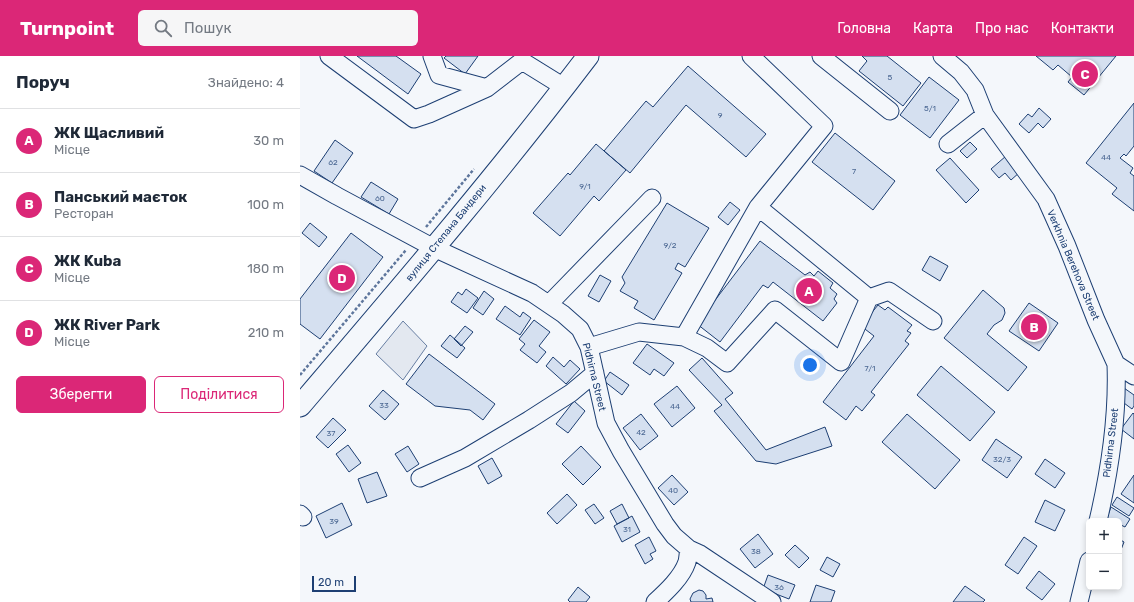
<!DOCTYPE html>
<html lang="uk">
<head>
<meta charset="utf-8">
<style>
	:root { --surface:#fff; --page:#f6f6f7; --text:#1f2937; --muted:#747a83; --line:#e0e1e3; --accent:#db2777 }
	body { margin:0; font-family:Rubik,sans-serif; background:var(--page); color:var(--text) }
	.controls { position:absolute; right:12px; bottom:12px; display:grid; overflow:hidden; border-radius:6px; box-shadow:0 2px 6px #0003 }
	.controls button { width:36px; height:36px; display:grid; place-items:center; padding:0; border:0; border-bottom:1px solid var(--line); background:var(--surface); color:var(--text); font:20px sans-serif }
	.scale { position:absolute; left:12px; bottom:10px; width:44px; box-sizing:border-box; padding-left:4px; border:2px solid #1d3f73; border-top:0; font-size:11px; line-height:14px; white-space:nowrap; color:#1d3f73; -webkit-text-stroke:3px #f4f7fb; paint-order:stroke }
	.you { position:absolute; left:510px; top:309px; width:14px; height:14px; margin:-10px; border:3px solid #fff; border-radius:50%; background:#1a73e8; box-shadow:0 0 0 6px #1a73e833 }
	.badge { display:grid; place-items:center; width:26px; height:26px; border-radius:50%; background:var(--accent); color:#fff; font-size:13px; font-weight:700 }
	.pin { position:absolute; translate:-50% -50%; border:2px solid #fff; box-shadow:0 1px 4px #0006 }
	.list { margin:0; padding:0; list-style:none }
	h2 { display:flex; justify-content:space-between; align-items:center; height:52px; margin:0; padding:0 16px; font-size:17px }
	h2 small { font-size:13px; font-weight:400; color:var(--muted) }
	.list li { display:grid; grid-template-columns:26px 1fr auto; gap:12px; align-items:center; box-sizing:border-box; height:64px; padding:0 16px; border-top:1px solid var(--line) }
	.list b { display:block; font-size:15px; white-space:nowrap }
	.list p { margin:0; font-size:13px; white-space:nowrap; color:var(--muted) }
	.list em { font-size:13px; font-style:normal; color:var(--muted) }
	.actions { display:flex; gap:8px; padding:12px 16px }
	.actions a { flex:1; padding:9px 0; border:1px solid var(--accent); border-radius:6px; text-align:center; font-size:14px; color:var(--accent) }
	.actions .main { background:var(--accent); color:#fff }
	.icon { flex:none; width:22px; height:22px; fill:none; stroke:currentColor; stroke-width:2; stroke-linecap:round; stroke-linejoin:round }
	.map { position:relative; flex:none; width:834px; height:546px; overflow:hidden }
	header { display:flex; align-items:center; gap:24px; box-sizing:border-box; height:56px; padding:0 20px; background:var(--accent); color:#fff }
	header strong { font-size:19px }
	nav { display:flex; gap:22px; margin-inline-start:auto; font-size:14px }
	.search { width:280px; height:36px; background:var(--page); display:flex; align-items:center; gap:10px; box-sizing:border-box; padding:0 14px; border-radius:6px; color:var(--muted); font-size:15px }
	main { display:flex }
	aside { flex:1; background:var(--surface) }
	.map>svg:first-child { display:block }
	.parking { fill:#e3e8f0; stroke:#687fa3 }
	.building { fill:#d5e0f0; stroke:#1d3f73 }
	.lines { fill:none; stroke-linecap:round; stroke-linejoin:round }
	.minor-casing { stroke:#1d3f73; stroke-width:19 }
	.major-casing { stroke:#1d3f73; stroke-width:23 }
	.path { stroke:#5e769c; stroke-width:2.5; stroke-dasharray:3 2; stroke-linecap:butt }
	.minor { stroke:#f4f7fb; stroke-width:17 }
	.major { stroke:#f4f7fb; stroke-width:21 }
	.labels { text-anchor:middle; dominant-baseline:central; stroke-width:3; stroke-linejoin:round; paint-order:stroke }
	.number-label { font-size:8px; fill:#4b6792 }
	.street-label { font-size:10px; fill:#1d3f73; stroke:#f4f7fb }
</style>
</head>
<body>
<header>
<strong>Turnpoint</strong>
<div class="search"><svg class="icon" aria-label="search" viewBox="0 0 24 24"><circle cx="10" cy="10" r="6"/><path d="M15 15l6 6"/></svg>Пошук</div>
<nav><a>Головна</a><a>Карта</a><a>Про нас</a><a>Контакти</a></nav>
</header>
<main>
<aside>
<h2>Поруч<small>Знайдено: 4</small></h2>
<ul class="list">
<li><span class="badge">A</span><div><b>ЖК Щасливий</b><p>Місце</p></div><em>30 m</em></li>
<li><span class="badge">B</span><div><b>Панський маєток</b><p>Ресторан</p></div><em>100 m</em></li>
<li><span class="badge">C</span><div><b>ЖК Kuba</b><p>Місце</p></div><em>180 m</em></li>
<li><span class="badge">D</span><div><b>ЖК River Park</b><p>Місце</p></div><em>210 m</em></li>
</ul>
<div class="actions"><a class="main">Зберегти</a><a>Поділитися</a></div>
</aside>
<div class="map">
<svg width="834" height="546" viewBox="0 0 834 546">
	<rect width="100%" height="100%" fill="#f4f7fb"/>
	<path class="parking" d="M103 265 127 290 103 324 76 298Z"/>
	<path class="building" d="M57 0H96L121 18 108 38Z
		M146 0H178L165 18 144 2Z
		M562 0H587L621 27 603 50 559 15 567 5Z
		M736 0H816L784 39 768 26 772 21 758 9 753 14Z
		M388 10 466 78 446 101 386 49 330 117 304 95 346 45 353 51Z
		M629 21 659 44 630 82 600 59Z
		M834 47V90L826 100 824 98 820 102 833 112 830 117 834 120V155L812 138 817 132 786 107Z
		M739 52 751 63 743 72 738 67 729 77 719 68 728 58 732 61Z
		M535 77 595 125 573 154 512 106Z
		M35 84 53 97 32 127 14 115Z
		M670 86 677 93 667 102 660 95Z
		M296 88 326 114 299 145 294 140 260 180 233 157 268 117 270 119Z
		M706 100 720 116 711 124 705 117 699 122 691 113Z
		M650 102 679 134 666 147 636 114Z
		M71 126 98 143 89 158 61 141Z
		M430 146 440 154 428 169 418 161Z
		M367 147 409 172 385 211 378 207 375 213 382 217 354 264 334 252 338 245 320 235 325 227 322 221Z
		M10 167 27 181 19 191 2 177Z
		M51 177 83 201 20 283 0 268V243Z
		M460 185 505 219 510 216 514 220 518 215 533 227 530 232 537 238 534 243 537 247 523 265 473 226 468 232 463 229 420 286 397 268Z
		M630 200 648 210 640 225 622 214Z
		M300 219 311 225 299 246 288 240Z
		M166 233 178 242 167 257 151 246 158 236 162 239Z
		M683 234 704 252 705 257 702 264 694 269 687 278 727 311 708 335 644 282Z
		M184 235 194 243 183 259 173 252Z
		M729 247 758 267 739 295 709 275Z
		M578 249 585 254 588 251 612 269 607 275 611 277 605 285 609 288 571 336 575 339 562 355 556 350 546 364 523 346 574 280 561 270Z
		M205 250 220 261 223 256 231 262 220 279 196 263Z
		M234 264 250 276 239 290 246 296 237 307 220 294 225 288 219 283Z
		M165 270 173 276 161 290 154 283Z
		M150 279 165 292 157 302 141 290Z
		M347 288 374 307 364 320 354 313 350 319 333 307Z
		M129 298 195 348 183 364 170 354 135 350 106 328Z
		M253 301 264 311 270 304 280 313 266 328 246 310Z
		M402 302 433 337 425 343 466 394 525 371 532 390 476 408 456 405 414 355 422 349 389 314Z
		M641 310 695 356 670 385 617 339Z
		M310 316 329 329 322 339 304 325Z
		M377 330 395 352 372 371 354 348Z
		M824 332 834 339V350L832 353 824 347Z
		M83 334 99 348 85 364 69 350Z
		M274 345 285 355 268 377 256 368Z
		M833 357 834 358V383L821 373Z
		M341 358 358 380 340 394 323 372Z
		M607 358 660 404 635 433 582 386Z
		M33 362 46 374 28 392 16 381Z
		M696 383 722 401 707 422 682 404Z
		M48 389 61 407 49 416 36 398Z
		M108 390 119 408 107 416 95 398Z
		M281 390 301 411 283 429 262 408Z
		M192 402 202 420 188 428 178 410Z
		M745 403 765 417 755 432 735 418Z
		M77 416 87 440 67 447 58 423Z
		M372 419 388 436 374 449 358 432Z
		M834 419V447L821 438Z
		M267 438 277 449 257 468 247 457Z
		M817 441 834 452 829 460 812 449Z
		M745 444 765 454 755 475 735 466Z
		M42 447 52 469 26 482 16 460Z
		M294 448 304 462 295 468 285 454Z
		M322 448 329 462 317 468 310 455Z
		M811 451 830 463 825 471 819 468V465H813L807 462Z
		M332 460 340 476 322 486 314 470Z
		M458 478 473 498 455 512 440 493Z
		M349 481 356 495 350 498 353 503 345 508 335 489Z
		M724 481 737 490 718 518 705 509Z
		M819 483 824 486 819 499Z
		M495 489 509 502 499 512 485 499Z
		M527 501 540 508 533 521 520 514Z
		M739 515 755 528 742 544 726 532Z
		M468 519 495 529 489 543 463 533Z
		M516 529 535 535 531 546H510Z
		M665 530 685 544 683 546H653Z
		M278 531 290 541 286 546H270L268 544Z
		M399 534 403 535 406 539V543L412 542 413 546H391L390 543 393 537Z"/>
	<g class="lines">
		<g class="minor-casing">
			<path id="minor" d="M29 0 114 63 129 58 187 32 222 5 264 31
				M132 0 139 19 187 32
				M521 0 590 55
				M642 0 661 16 675 34 685 59 746 143 767 190 796 264 816 308 834 320
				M648 88 685 59
				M0 119 37 140 134 192 232 237 263 258 280 273 289 291 306 367 321 395 365 468 374 480 389 493 400 498 472 546
				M458 151 569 242
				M249 248 352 142
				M384 281 407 292 427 307 475 254 541 306 569 242 589 235 633 265
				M289 291 339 276 384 281 458 151 524 70 451 0
				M120 422 165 402 229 364 271 337 295 317
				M0 458 3 461
				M798 465C810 414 818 361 816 308
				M355 546C367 535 382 521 387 506 388 502 388 497 389 493
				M779 546 789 505"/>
		</g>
		<g class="major-casing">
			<path id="major" d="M0 350C98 235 196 121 288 0"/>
		</g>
		<path class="path" d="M126 171 174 113
			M0 319 106 194"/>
		<use href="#minor" class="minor"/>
		<use href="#major" class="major"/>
	</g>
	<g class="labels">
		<g class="number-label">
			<text x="590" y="21">5</text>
			<text x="630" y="52">5/1</text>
			<text x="420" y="59">9</text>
			<text x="806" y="101">44</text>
			<text x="33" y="106">62</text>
			<text x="554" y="115">7</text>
			<text x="285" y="130">9/1</text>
			<text x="80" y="142">60</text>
			<text x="370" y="189">9/2</text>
			<text x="570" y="312">7/1</text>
			<text x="84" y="349">33</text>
			<text x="375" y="350">44</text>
			<text x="341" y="376">42</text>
			<text x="31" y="377">37</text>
			<text x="702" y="403">32/3</text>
			<text x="373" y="434">40</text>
			<text x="34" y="465">39</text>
			<text x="327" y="473">31</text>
			<text x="456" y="495">38</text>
			<text x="479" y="531">36</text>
		</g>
		<g class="street-label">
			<text transform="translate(146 177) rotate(-51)">вулиця Степана Бандери</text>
			<text transform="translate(773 209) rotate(67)">Verkhnia Berehova Street</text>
			<text transform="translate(294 321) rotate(76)">Pidhirna Street</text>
			<text transform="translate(811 387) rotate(-83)">Pidhirna Street</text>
		</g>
	</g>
</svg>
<div class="controls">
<button>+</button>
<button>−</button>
</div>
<div class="scale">20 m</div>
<div class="you"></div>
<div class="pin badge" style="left:509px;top:235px">A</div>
<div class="pin badge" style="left:734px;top:271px">B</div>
<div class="pin badge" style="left:785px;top:18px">C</div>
<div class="pin badge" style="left:42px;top:222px">D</div>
</div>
</main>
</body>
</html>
